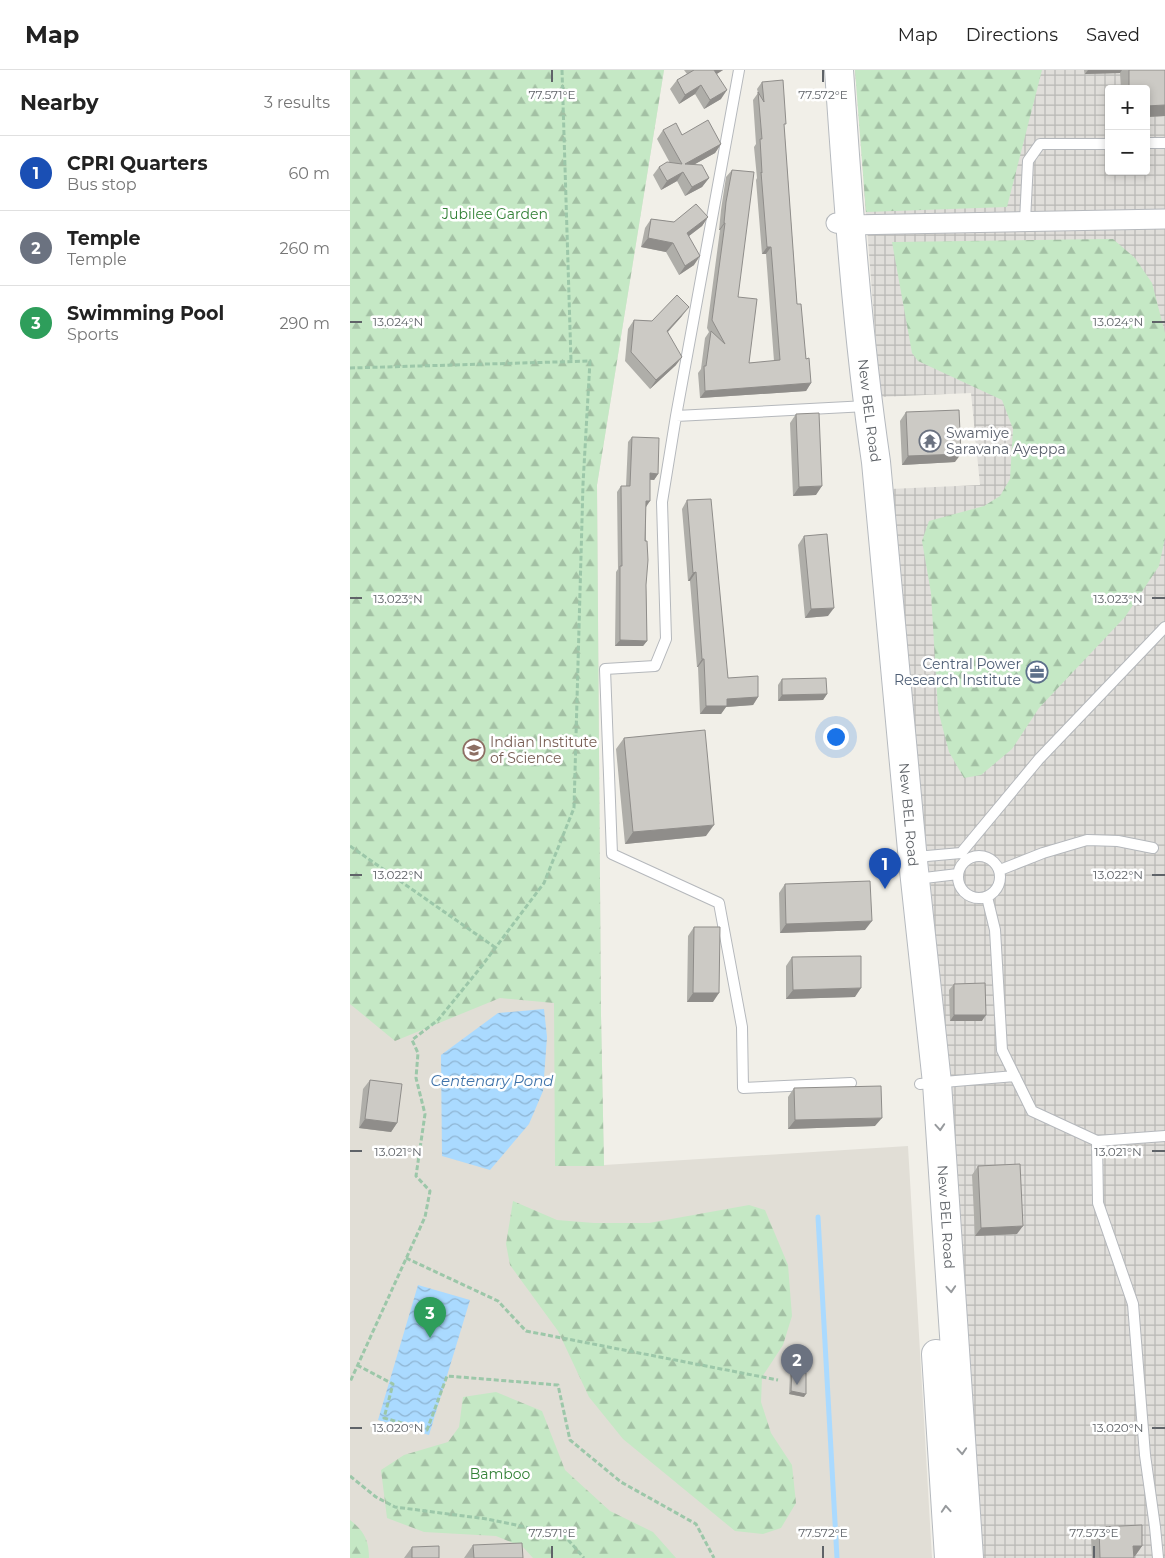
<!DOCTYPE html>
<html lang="en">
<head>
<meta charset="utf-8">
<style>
	:root { --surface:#fff; --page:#f6f6f6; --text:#222; --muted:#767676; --line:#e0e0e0; --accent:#db2777 }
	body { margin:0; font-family:Montserrat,sans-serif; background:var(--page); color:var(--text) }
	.controls { position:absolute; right:15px; top:15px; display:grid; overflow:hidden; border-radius:5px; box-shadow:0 2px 8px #0003 }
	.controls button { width:45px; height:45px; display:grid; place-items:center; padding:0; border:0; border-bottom:1px solid var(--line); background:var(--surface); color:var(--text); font:25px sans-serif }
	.you { position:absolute; left:485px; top:666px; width:18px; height:18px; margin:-12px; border:4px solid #fff; border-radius:50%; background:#1a73e8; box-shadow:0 0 0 8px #1a73e833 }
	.badge { display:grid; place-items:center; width:32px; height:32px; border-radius:50%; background:var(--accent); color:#fff; font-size:16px; font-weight:700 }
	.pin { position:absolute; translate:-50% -41px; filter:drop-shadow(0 1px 2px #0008) }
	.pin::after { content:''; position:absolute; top:26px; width:18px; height:15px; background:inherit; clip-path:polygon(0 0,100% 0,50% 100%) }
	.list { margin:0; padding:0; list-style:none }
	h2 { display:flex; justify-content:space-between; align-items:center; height:65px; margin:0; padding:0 20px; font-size:21px }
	h2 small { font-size:16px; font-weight:400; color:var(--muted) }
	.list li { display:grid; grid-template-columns:32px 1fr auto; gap:15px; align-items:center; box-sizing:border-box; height:75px; padding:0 20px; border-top:1px solid var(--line) }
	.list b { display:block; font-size:19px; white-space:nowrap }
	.list p { margin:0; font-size:16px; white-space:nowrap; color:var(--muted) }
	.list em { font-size:16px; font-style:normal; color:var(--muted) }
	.map { position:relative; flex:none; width:815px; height:1488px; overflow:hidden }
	header { display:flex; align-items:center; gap:30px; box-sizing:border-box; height:70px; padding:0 25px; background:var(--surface); border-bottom:1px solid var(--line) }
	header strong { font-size:24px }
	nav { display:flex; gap:28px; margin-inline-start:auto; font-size:18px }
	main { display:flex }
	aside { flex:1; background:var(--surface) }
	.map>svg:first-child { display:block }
	.industrial { fill:url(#industrial-grid); fill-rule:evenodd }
	.education { fill:#e1ded6 }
	.forest { fill:url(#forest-firs) }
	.water { fill:url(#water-waves) }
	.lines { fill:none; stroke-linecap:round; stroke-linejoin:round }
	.stream { stroke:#aadaff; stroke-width:5 }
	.lane-casing { stroke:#b5b8bc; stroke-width:12 }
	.street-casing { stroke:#b5b8bc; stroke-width:21 }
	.secondary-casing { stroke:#b6babf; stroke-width:30 }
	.path { stroke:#9cc7a9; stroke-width:3; stroke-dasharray:5 2.5; stroke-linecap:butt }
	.lane { stroke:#fff; stroke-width:10 }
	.street { stroke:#fff; stroke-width:19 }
	.secondary { stroke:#fff; stroke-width:28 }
	.wall { fill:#afaea9 }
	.shaded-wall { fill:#8f8d8a }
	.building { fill:#cccac5; stroke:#8f8d8a }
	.oneway { stroke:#979a9d }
	.ticks { fill:none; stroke:#5f6368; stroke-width:2 }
	.labels { text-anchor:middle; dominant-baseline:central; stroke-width:5; stroke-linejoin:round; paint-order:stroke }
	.park-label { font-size:14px; fill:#348238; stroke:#fff }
	.street-label { font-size:14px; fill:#5f6368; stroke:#fff }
	.worship-label { font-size:14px; fill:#5b616d; stroke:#fff; text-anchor:start }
	.service-label { font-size:14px; fill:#4e5e75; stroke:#fff; text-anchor:end }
	.education-label { font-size:14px; fill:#785e54; stroke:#fff; text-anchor:start }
	.water-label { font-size:15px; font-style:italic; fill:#4174aa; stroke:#fff }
	.ticks-label { font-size:12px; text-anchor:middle; fill:#5f6368; stroke:#fff; stroke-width:5; stroke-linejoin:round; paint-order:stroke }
</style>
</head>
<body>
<header>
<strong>Map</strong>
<nav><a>Map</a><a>Directions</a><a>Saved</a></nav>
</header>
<main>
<aside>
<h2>Nearby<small>3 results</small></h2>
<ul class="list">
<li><span class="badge" style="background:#1a4fb4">1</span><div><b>CPRI Quarters</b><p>Bus stop</p></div><em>60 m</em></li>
<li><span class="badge" style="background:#6b7280">2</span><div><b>Temple</b><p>Temple</p></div><em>260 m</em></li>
<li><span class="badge" style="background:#2e9e5b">3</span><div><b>Swimming Pool</b><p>Sports</p></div><em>290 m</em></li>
</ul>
</aside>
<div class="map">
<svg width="815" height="1488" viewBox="0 0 815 1488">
	<defs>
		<pattern id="industrial-grid" width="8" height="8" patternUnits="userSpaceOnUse" patternTransform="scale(1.25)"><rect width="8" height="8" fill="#e0deda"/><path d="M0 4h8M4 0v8" fill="none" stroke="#b9b8b5"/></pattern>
		<pattern id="forest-firs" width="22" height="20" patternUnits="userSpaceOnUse" patternTransform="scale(1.25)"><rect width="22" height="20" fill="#c5e8c5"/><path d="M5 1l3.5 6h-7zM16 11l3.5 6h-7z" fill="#a3c0a4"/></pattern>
		<pattern id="water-waves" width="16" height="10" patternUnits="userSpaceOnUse" patternTransform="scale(1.25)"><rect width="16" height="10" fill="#aadaff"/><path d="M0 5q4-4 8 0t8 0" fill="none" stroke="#8eb4d2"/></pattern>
	</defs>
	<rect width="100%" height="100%" fill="#f1efe8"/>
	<path class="industrial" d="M505 0H815V1488H630L600 1008 540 419 630 415 621 323 530 327ZM759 19H796V101H759Z"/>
	<path class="education" d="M0 0H314L247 415 251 945 254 1095 558 1076 582 1488H0Z"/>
	<path class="forest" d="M0 0H314L247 415 251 945 254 1096H205L204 933 150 928 45 971 0 934Z
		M505 0H692L657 137 516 142Z
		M763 169 785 188 802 213 815 263V468L809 496 775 547 689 638 662 679 631 705 614 708 599 682 588 640 581 523 572 471 579 451 634 436 650 426 660 409 663 359 652 330 568 291 562 283 542 172Z
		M163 1131 207 1150 244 1153H299L399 1135 415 1140 438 1195 442 1246 433 1275 412 1307 411 1332 421 1363 442 1395 446 1433 431 1458 413 1464 385 1461 273 1369 239 1327 208 1261 160 1195 156 1174Z
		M146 1322 192 1341 215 1400 260 1441 303 1462 326 1488H183L173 1477 146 1466 74 1462 37 1448 31 1400 54 1385 98 1372 109 1357 113 1327Z
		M0 1450C14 1461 19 1470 19 1488H0Z"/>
	<path class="water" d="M194 939 197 967 193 1021 179 1054 140 1100 92 1086 91 985 148 943Z
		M68 1215 120 1230 79 1365 28 1350Z"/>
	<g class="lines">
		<path class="stream" d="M468 1147 487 1488"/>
		<g class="lane-casing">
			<path id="lane" d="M389 0 326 346 312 432 316 569 305 596 255 599 262 784 369 833 392 957 393 1018 501 1013
				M796 73H815
				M675 151 678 91 690 74H759
				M326 346 517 336
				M608 807a21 21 0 1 1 42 0a21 21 0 1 1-42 0Z
				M565 790 577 786 611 783 689 689 815 557
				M650 800 693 783 737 770 768 771 803 778
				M566 809 608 804
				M637 827 645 860 652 980 682 1041 747 1071 815 1066
				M570 1014 665 1006
				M747 1071 748 1133 783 1234 795 1385 805 1457 808 1488"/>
		</g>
		<g class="street-casing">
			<path id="street" d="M486 153 500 155 815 149"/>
		</g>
		<g class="secondary-casing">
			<g id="secondary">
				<path id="s1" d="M489 0C498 131 507 262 526 392L563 791 587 1013 619 1488"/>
				<path d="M586 1284 599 1488"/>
			</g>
		</g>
		<path class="path" d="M212 0 221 291
			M0 298 240 291 233 414 224 738 194 813 131 897 88 950 62 970 68 983 66 1008 75 1044 66 1106 80 1121 75 1147 0 1312
			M0 776 146 878
			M56 1188 148 1231 176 1261 428 1310
			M7 1295 43 1314 34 1348 77 1360 97 1306 208 1315 220 1370 271 1412 346 1454 364 1488
			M0 1406 26 1427 45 1437 137 1449 214 1465 234 1488"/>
		<use href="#lane" class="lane"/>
		<use href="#street" class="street"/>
		<use href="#secondary" class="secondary"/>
	</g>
	<path class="wall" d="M334 0H373L367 4 371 29 354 39 345 24 329 34 320 19 327 10 337 4Z
		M734 0H815V46L796 47V19H771L770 3 735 4Z
		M412 12 434 56 447 234 456 289 461 313 456 321 350 328 348 303 351 299 355 268 359 262 357 258 370 160H369L371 140 376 107 382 100 388 227 399 293 424 291 416 184H412L406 110 407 108 404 77 406 74 403 30 408 23 407 19Z
		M313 60 371 74 365 83 343 95 359 108 352 117 335 126 327 111 311 120 303 105 309 97 320 93 307 69Z
		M358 147 352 156 339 166 344 195 329 205 316 182 291 177 295 158 301 149 324 152Z
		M332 246 318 262 326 295 300 319 275 291 278 259 284 250 302 251Z
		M556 342 605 392 552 395 550 351Z
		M446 344 466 425 443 426 440 353Z
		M282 367 308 404 304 410H300L296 437V515L297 571 293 576H265L266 502 268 499 267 422 271 416H276L278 372Z
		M337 430 378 608 408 627 403 635 376 637 371 644H350L348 597H347L340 511H338L332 439Z
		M454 466 478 546 455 548 448 475Z
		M432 609 477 624 473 630 428 631V615Z
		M274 668 356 766 275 774 266 679Z
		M435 814 515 860 430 863 429 823Z
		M344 857 363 932H337L338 866Z
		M442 887 505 927 436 929V896Z
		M604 914 632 951H600L599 920Z
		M20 1010 47 1053 41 1062 9 1058 13 1019Z
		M444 1018 525 1056 438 1059V1027Z
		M628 1096 667 1164 625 1166 622 1105Z
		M442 1301 454 1327 439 1324 440 1304Z
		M749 1457 792 1476 785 1486H784V1488H742L741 1467Z
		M123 1475 173 1488H114Z
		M62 1477 89 1488H54Z"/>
	<path class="shaded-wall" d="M364 0H373L358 9Z
		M738 0H772L770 3 735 4Z
		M351 15 345 24 329 34 335 25Z
		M377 20 371 29 354 39 360 30Z
		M815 35V46L796 47V36Z
		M371 74 365 83 329 103 335 94Z
		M333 102 327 111 311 120 317 111Z
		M359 108 352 117 335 126 342 117Z
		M358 147 352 156 331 172 337 163Z
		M374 153H375L370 160H369Z
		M298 168 323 173 316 182 291 177Z
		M417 177H421L416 184H412Z
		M350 186 344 195 329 205 335 196Z
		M339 237 332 246 311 269 317 261Z
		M332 287 326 295 300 319 306 310Z
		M461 313 456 321 350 328 355 321Z
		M611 384 605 392 552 395 558 386Z
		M300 403 308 404 304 410 296 409Z
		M472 416 466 425 443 426 449 417Z
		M296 431H300L296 437Z
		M346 502 340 511H338L343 503Z
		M484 538 478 546 455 548 461 539Z
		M270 570 297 571 293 576H265Z
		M352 589H354L348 597H347Z
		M477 624 473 630 428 631 432 625Z
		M408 627 403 635 376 637 371 644H350L356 636 377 629Z
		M364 755 356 766 275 774 283 762Z
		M522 851 515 860 430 863 436 854Z
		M511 918 505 927 436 929 443 920Z
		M343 923H369L363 932H337Z
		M604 945H636L632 951H600Z
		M532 1048 525 1056 438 1059 445 1050Z
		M15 1049 47 1053 41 1062 9 1058Z
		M673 1156 667 1164 625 1166 631 1158Z
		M441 1321 456 1324 454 1327 439 1324Z
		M783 1476H792L785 1486 776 1487Z"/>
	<path class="building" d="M344 0H364L377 20 360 30 351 15 335 25 327 10Z
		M779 0H815V35L796 36V19H779Z
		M433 10 436 54H434L447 234H451L456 289 459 288 461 313 355 321 354 296H356L361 261 375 274 362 250 375 153H374L376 132 382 100 404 102 388 227 407 229 399 293 430 290 421 177H417L411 102 412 103 410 69H412L408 22 414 32 412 12Z
		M358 50 371 74 335 94 352 95 359 108 342 117 333 102 317 111 309 97 317 92 332 94 313 60 326 53 332 65Z
		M346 134 358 147 337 163 350 186 335 196 323 173 298 168 301 149 324 152Z
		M327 225 339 237 317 261 332 287 306 310 281 282 284 250 302 251Z
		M609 340 611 384 558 386 556 342Z
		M469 343 472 416 449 417 446 344Z
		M282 367 309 368 308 404 300 403V431H296L295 471H297L298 490 296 515 297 571 270 570V496H272L271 416H280Z
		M361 429 378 608 408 606V627L377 629V636H356L354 589H352L346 502 343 503 337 430Z
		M477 464 484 538 461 539 454 466Z
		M476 608 477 624 432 625V609Z
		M355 660 364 755 283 762 274 668Z
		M520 811 522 851 436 854 435 814Z
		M344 857H370L369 923H343Z
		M511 886V918L443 920 442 887Z
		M635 913 636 945H604V914Z
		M20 1010 52 1014 47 1053 15 1049Z
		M531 1016 532 1048 445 1050 444 1018Z
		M670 1094 673 1156 631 1158 628 1096Z
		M442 1301 456 1303V1324L441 1321Z
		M792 1455V1476H783L784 1488H750L749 1457Z
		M172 1473 173 1488H124L123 1475Z
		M89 1476V1488H62V1477Z"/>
	<defs><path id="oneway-chevron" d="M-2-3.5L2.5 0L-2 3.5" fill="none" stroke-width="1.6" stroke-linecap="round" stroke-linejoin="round" transform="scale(1.25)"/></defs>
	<g class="oneway">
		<use href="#oneway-chevron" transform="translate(590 1057) rotate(86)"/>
		<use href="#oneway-chevron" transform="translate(601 1219) rotate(86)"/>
		<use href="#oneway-chevron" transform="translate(612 1381) rotate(86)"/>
		<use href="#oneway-chevron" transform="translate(596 1439) rotate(-94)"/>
	</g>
	<path class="ticks" d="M202 0V12M473 0V12M0 252H12M802 252H815M0 528H12M802 528H815M0 805H12M802 805H815M0 1081H12M802 1081H815M0 1358H12M802 1358H815M202 1476V1488M473 1476V1488M744 1476V1488"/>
	<defs>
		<g id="temple-ring" transform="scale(1.125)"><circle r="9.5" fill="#fff" stroke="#6b7280" stroke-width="1.5"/><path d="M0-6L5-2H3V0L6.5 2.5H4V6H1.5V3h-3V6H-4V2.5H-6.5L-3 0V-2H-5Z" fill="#6b7280"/></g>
		<g id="office-ring" transform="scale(1.125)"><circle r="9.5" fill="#fff" stroke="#5c6f8a" stroke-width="1.5"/><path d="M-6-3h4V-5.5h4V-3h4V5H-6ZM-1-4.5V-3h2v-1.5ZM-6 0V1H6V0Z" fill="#5c6f8a"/></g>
		<g id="university-ring" transform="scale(1.125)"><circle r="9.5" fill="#fff" stroke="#8d6e63" stroke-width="1.5"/><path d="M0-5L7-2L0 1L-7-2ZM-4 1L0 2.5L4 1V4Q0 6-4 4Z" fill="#8d6e63"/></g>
	</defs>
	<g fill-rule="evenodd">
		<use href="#temple-ring" x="580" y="371"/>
		<use href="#office-ring" x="687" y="602"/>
		<use href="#university-ring" x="124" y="680"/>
	</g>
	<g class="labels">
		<g class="park-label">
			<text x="145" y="144">Jubilee Garden</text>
			<text x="150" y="1404">Bamboo</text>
		</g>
		<g class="street-label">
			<text stroke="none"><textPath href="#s1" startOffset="342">New BEL Road</textPath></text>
			<text stroke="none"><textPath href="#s1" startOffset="748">New BEL Road</textPath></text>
			<text stroke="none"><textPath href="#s1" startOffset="1152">New BEL Road</textPath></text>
		</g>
		<g class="worship-label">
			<text x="596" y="363">Swamiye<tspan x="596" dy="16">Saravana Ayeppa</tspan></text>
		</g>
		<g class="service-label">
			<text x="671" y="594">Central Power<tspan x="671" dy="16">Research Institute</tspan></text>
		</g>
		<g class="education-label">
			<text x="140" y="672">Indian Institute<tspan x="140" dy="16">of Science</tspan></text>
		</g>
		<g class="water-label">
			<text x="142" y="1010">Centenary Pond</text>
		</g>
	</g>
	<g class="ticks-label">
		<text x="202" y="29">77.571°E</text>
		<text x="473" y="29">77.572°E</text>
		<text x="48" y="256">13.024°N</text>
		<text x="768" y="256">13.024°N</text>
		<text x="48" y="533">13.023°N</text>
		<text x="768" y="533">13.023°N</text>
		<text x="48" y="809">13.022°N</text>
		<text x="768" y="809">13.022°N</text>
		<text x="48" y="1086">13.021°N</text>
		<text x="768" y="1086">13.021°N</text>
		<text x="48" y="1362">13.020°N</text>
		<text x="768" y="1362">13.020°N</text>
		<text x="202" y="1467">77.571°E</text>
		<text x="473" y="1467">77.572°E</text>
		<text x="744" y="1467">77.573°E</text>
	</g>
</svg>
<div class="controls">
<button>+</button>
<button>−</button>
</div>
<div class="you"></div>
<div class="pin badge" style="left:535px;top:819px;background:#1a4fb4">1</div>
<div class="pin badge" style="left:447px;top:1315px;background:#6b7280">2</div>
<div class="pin badge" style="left:80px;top:1268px;background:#2e9e5b">3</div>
</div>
</main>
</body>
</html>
